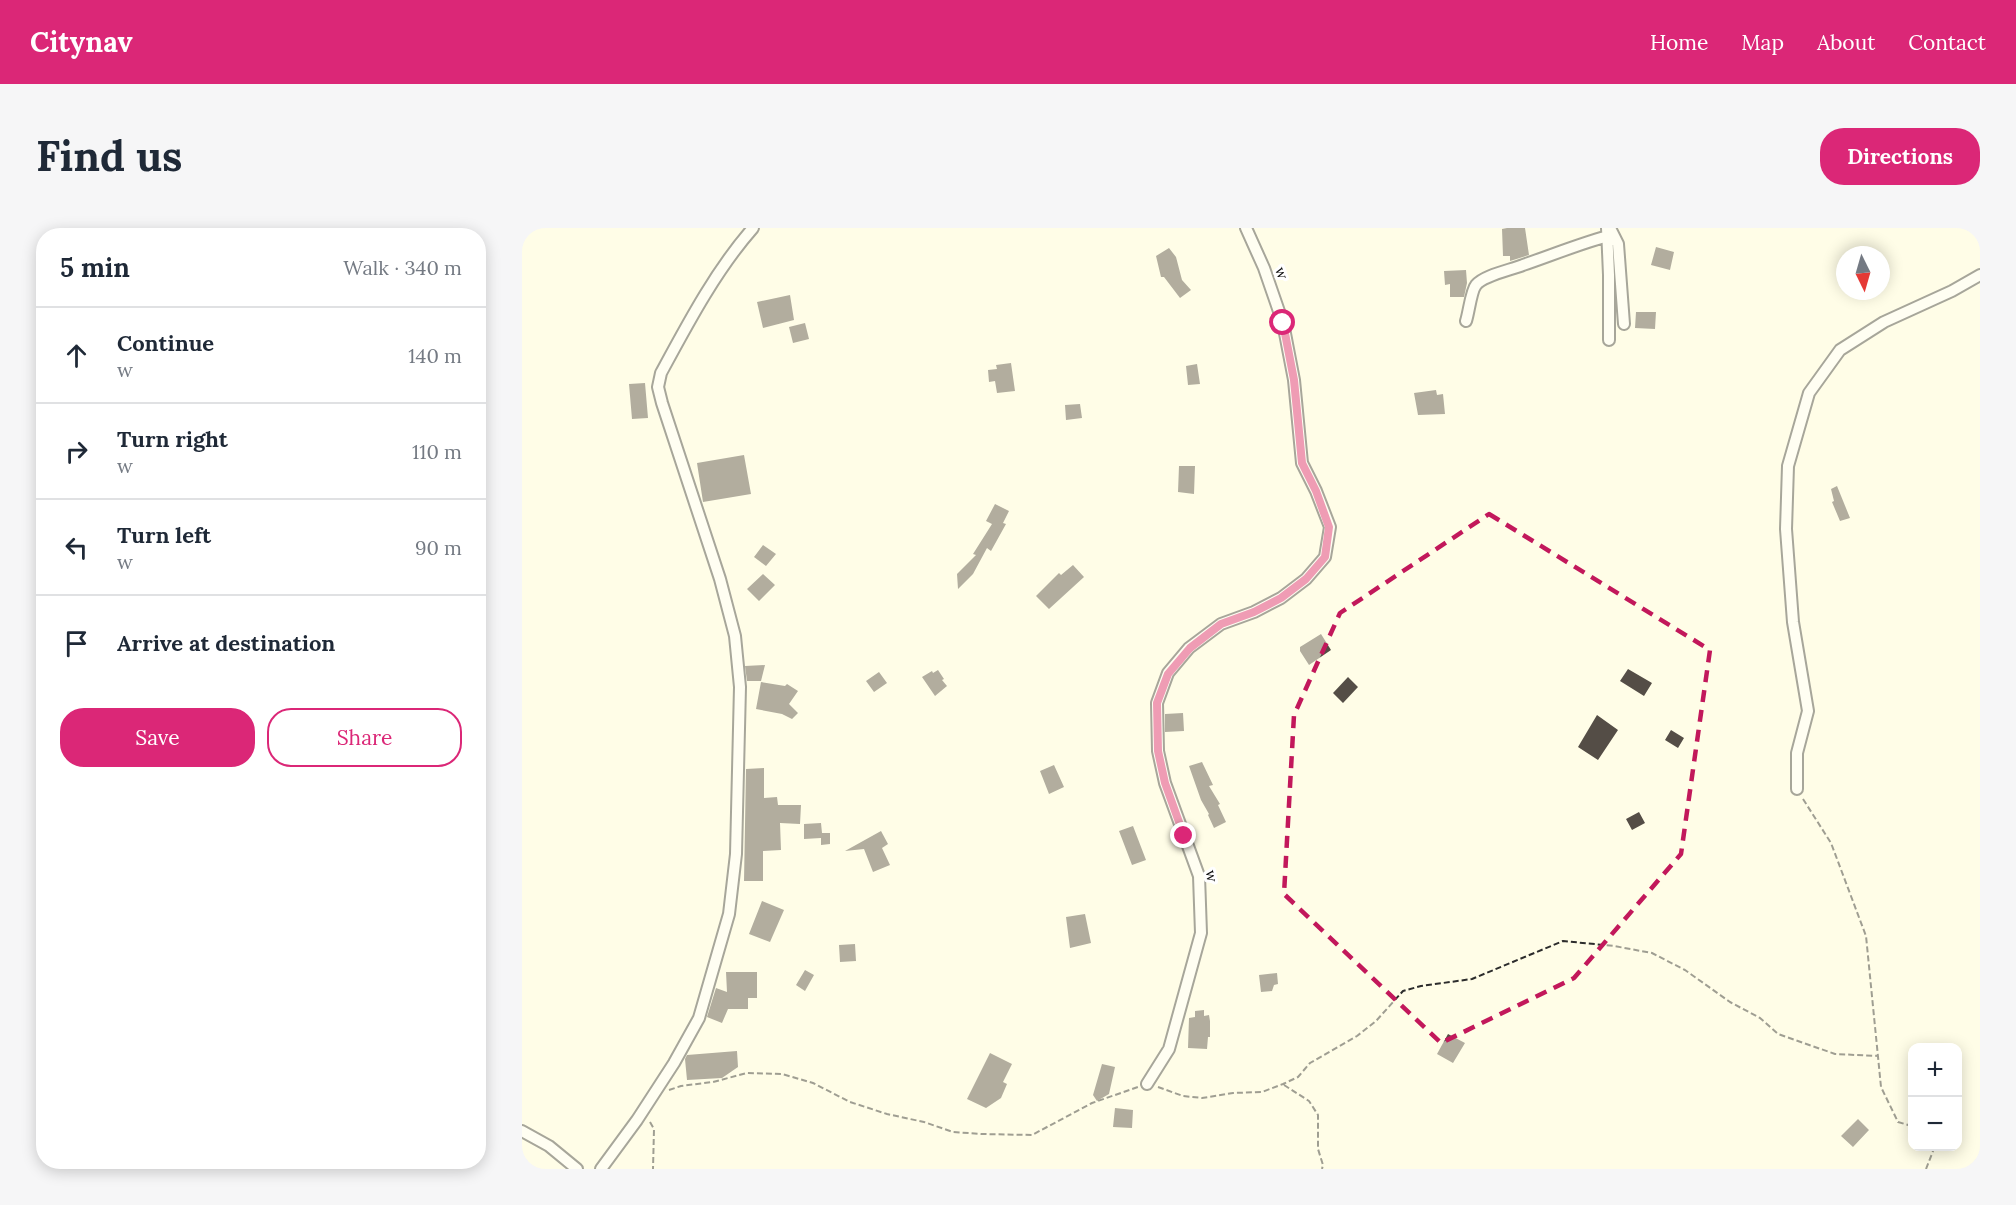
<!DOCTYPE html>
<html lang="en">
<head>
<meta charset="utf-8">
<style>
	:root { --surface:#fff; --page:#f6f6f7; --text:#1f2937; --muted:#747a83; --line:#e0e1e3; --accent:#db2777 }
	body { margin:0; font-family:Lora,serif; background:var(--page); color:var(--text) }
	.controls { position:absolute; right:18px; bottom:18px; display:grid; overflow:hidden; border-radius:12px; box-shadow:0 3px 15px #0003 }
	.controls button { width:54px; height:54px; display:grid; place-items:center; padding:0; border:0; border-bottom:2px solid var(--line); background:var(--surface); color:var(--text); font:30px sans-serif }
	.compass { position:absolute; left:1314px; top:18px; width:54px; height:54px; border-radius:50%; background:var(--surface); box-shadow:0 3px 15px #0003; rotate:175deg }
	.stop { position:absolute; width:18px; height:18px; margin:-14px; border:4px solid #db2777; border-radius:50%; background:#fff }
	.stop.end { background:#db2777; border-color:#fff; box-shadow:0 2px 6px #0008 }
	.list { margin:0; padding:0; list-style:none }
	h2 { display:flex; justify-content:space-between; align-items:center; height:78px; margin:0; padding:0 24px; font-size:26px }
	h2 small { font-size:20px; font-weight:400; color:var(--muted) }
	.list li { display:grid; grid-template-columns:39px 1fr auto; gap:18px; align-items:center; box-sizing:border-box; height:96px; padding:0 24px; border-top:2px solid var(--line) }
	.list b { display:block; font-size:22px; white-space:nowrap }
	.list p { margin:0; font-size:20px; white-space:nowrap; color:var(--muted) }
	.list em { font-size:20px; font-style:normal; color:var(--muted) }
	.actions { display:flex; gap:12px; padding:18px 24px }
	.actions a { flex:1; padding:14px 0; border:2px solid var(--accent); border-radius:24px; text-align:center; font-size:21px; color:var(--accent) }
	.actions .main { background:var(--accent); color:#fff }
	.icon { flex:none; width:33px; height:33px; fill:none; stroke:currentColor; stroke-width:2; stroke-linecap:round; stroke-linejoin:round }
	.map { position:relative; flex:none; width:1458px; height:941px; overflow:hidden; border-radius:24px }
	header { display:flex; align-items:center; gap:36px; box-sizing:border-box; height:84px; padding:0 30px; background:var(--accent); color:#fff }
	header strong { font-size:28px }
	nav { display:flex; gap:33px; margin-inline-start:auto; font-size:21px }
	.intro { display:flex; align-items:center; justify-content:space-between; box-sizing:border-box; height:144px; padding:0 36px }
	h1 { margin:0; font-size:42px }
	.button { padding:15px 27px; border-radius:24px; background:var(--accent); color:#fff; font-size:21px; font-weight:700 }
	main { display:flex; gap:36px; padding:0 36px }
	aside { flex:1; background:var(--surface); border-radius:24px; box-shadow:0 3px 15px #0003 }
	.map>svg:first-child { display:block }
	.building { fill:#544d46 }
	.lines { fill:none; stroke-linecap:round; stroke-linejoin:round }
	.minor-casing { stroke:#3d3d3d; stroke-width:14 }
	.path { stroke:#2c2c2c; stroke-width:2; stroke-dasharray:6 3; stroke-linecap:butt }
	.minor { stroke:#fff; stroke-width:10 }
	.route { stroke:#db2777; stroke-width:8 }
	.marked { fill:none; stroke:#c2185b; stroke-width:4.5; stroke-dasharray:12 8; stroke-linejoin:round }
	.labels { text-anchor:middle; dominant-baseline:central; stroke-width:6; stroke-linejoin:round; paint-order:stroke }
	.street-label { font-size:15px; fill:#0a0a0a; stroke:#fff }
</style>
</head>
<body>
<header>
<strong>Citynav</strong>
<nav><a>Home</a><a>Map</a><a>About</a><a>Contact</a></nav>
</header>
<div class="intro"><h1>Find us</h1><a class="button">Directions</a></div>
<main>
<aside>
<h2>5 min<small>Walk · 340 m</small></h2>
<ul class="list">
<li><svg class="icon" aria-label="ahead" viewBox="0 0 24 24"><path d="M12 20V5M6 11l6-6 6 6"/></svg><div><b>Continue</b><p>w</p></div><em>140 m</em></li>
<li><svg class="icon" aria-label="right" viewBox="0 0 24 24"><path d="M7 20v-9h11M14 6l5 5-5 5"/></svg><div><b>Turn right</b><p>w</p></div><em>110 m</em></li>
<li><svg class="icon" aria-label="left" viewBox="0 0 24 24"><path d="M17 20v-9H6M10 6l-5 5 5 5"/></svg><div><b>Turn left</b><p>w</p></div><em>90 m</em></li>
<li><svg class="icon" aria-label="arrive" viewBox="0 0 24 24"><path d="M6 21V4h12l-3 4 3 4H6"/></svg><div><b>Arrive at destination</b></div></li>
</ul>
<div class="actions"><a class="main">Save</a><a>Share</a></div>
</aside>
<div class="map">
<svg width="1458" height="941" viewBox="0 0 1458 941">
	<rect width="100%" height="100%" fill="#fffde7"/>
	<path class="building" d="M985 0H1003L1007 27 988 33V28H981L980 1Z
		M1134 19 1152 24 1148 42 1129 37Z
		M647 20 654 29 660 52 669 62 658 70 642 49H639L634 28Z
		M944 42 945 55 942 69H928V56L923 57 922 43Z
		M268 67 272 92 241 100 235 74Z
		M1114 84H1134L1133 101 1113 100Z
		M283 95 287 111 271 115 267 99Z
		M489 135 493 163 475 165 473 153 467 154 466 142 475 141 474 137Z
		M675 136 678 156 666 157 664 138Z
		M123 155 126 190 110 191 107 156Z
		M914 162 915 167 921 166 923 186 896 187 892 165Z
		M558 176 560 190 544 192 543 177Z
		M222 227 229 266 181 274 175 235Z
		M657 238H673L672 266 656 264Z
		M1315 258 1328 290 1318 293 1310 274 1312 273 1309 261Z
		M473 276 487 283 481 295 484 296 469 323 465 320 451 346 436 361 435 346 454 327 451 326 470 296 464 293Z
		M241 317 254 326 244 338 232 329Z
		M551 337 562 349 527 381 514 368 537 345 539 347Z
		M241 346 253 357 237 373 225 361Z
		M799 406 809 422 787 437 778 423V419Z
		M243 437 239 453H225L223 438Z
		M1106 441 1130 455 1122 468 1098 453Z
		M416 442 422 451 420 452 425 458 413 468 400 449 410 443 411 445Z
		M357 444 365 455 352 464 344 453Z
		M826 449 836 459 821 475 811 465Z
		M239 454 263 458 265 456 276 463 267 476 276 485 270 491 260 486 234 481Z
		M661 485 662 503 643 504V486Z
		M1075 487 1096 502 1076 532 1056 519Z
		M1149 502 1162 510 1156 520 1143 512Z
		M680 534 691 557 687 558 698 576 696 577 704 594 692 600 686 587 687 586 679 572 667 538Z
		M532 537 542 559 527 566 518 543Z
		M242 540V570L255 569 256 577H279L278 596 258 595 259 622 241 623V653H222L224 541Z
		M1117 584 1123 595 1110 602 1104 591Z
		M299 595 300 605H308V616L299 617V610L282 611V596Z
		M611 598 624 632 610 637 597 603Z
		M359 603 366 616 360 620 368 637 351 644 342 621 323 623Z
		M240 673 262 682 248 714 227 706Z
		M563 686 569 715 548 720 544 689Z
		M333 716 334 733 318 734 317 717Z
		M283 742 292 747 283 763 274 757Z
		M204 744H235V770H226V781H206L200 795 185 789 194 760 205 764Z
		M755 745 756 756 752 757 750 763 739 764 737 747Z
		M682 782V788L687 787 688 793V809H686L685 821 666 820 667 790 673 789V783Z
		M926 806 943 815 931 835 915 826Z
		M215 823 216 839 200 850 165 852 163 831 165 827Z
		M468 825 490 836 481 854 485 856 479 870 464 880 445 871Z
		M580 836 593 839 587 866 575 873 571 867Z
		M593 880 611 882 610 900 591 899Z
		M1336 891 1347 902 1331 919 1319 908Z"/>
	<g class="lines">
		<g class="minor-casing">
			<path id="minor" d="M1085 0 1087 47V112
				M1088 0 1096 16 1102 96
				M944 93C947 84 949 63 954 57 962 47 989 42 1001 37 1030 27 1057 16 1086 8
				M1275 561V525L1286 483 1271 394 1264 301 1266 238 1287 165 1318 122 1362 94 1430 63 1458 47
				M625 856 647 821 679 705 677 648 643 555 636 523 635 475 646 445 667 420 699 396 732 384 759 370 784 351 803 329 808 299 794 263 780 235 772 152 761 95 742 40 724 0
				M0 903 27 918 55 941
				M79 941 115 892 152 835 177 790 207 686 214 626 218 459 213 408 198 351 140 175 136 159 139 145C166 95 194 42 231 0"/>
		</g>
		<path class="path" d="M1281 571 1309 615 1344 708 1359 859 1376 894 1390 898
			M762 857 787 873 796 887V921L801 937 800 941
			M636 859 661 868 680 870 711 865 740 864 761 856 776 849 788 835 835 808 854 793 881 763 899 758 950 751 1041 713 1092 718 1130 725 1163 742 1208 774 1238 790 1256 806 1313 826 1356 828
			M147 862 159 858 191 854 225 845 260 846 291 855 328 874 365 886 402 894 431 904 459 906 510 907 570 875 616 859
			M128 894 132 901 131 941
			M1404 941 1413 918"/>
		<use href="#minor" class="minor"/>
	</g>
	<g class="lines">
		<path class="route" d="M662 608 643 555 636 523 635 475 646 446 668 420 699 396 732 384 759 370 784 351 803 329 807 299 794 263 780 235 772 152 761 95"/>
	</g>
	<path d="M0 0H1458V941H0ZM967 286 1188 422 1159 626 1052 750 919 815 762 666 772 487 818 385Z" fill="#fffde7" fill-opacity=".55" fill-rule="evenodd"/>
	<path class="marked" d="M967 286 1188 422 1159 626 1052 750 919 815 762 666 772 487 818 385Z"/>
	<g class="labels">
		<g class="street-label">
			<text transform="translate(760 45) rotate(70)">w</text>
			<text transform="translate(690 648) rotate(80)">w</text>
		</g>
	</g>
</svg>
<div class="controls">
<button>+</button>
<button>−</button>
</div>
<svg class="compass" viewBox="-18 -18 36 36"><path d="M0-13l5 13h-10z" fill="#e53935"/><path d="M0 13l5-13h-10z" fill="#747a83"/></svg>
<div class="stop" style="left:761px;top:95px"></div>
<div class="stop end" style="left:662px;top:608px"></div>
</div>
</main>
</body>
</html>
